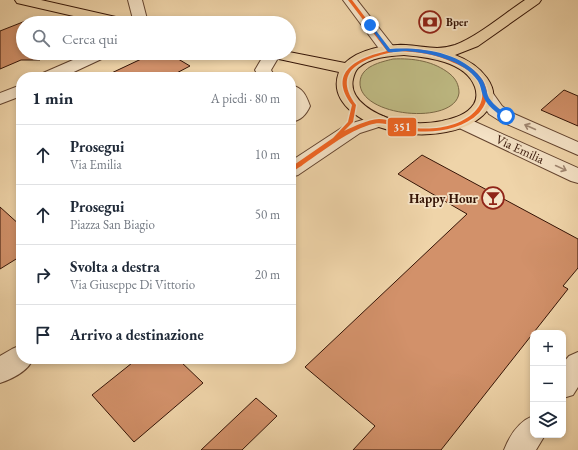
<!DOCTYPE html>
<html lang="it">
<head>
<meta charset="utf-8">
<style>
	:root { --surface:#fff; --page:#f2f2f3; --text:#1f2937; --muted:#747a83; --line:#e0e1e3 }
	body { margin:0; font-family:"EB Garamond",serif; background:var(--page); color:var(--text) }
	.controls { position:absolute; right:12px; bottom:12px; display:grid; overflow:hidden; border-radius:8px; box-shadow:0 2px 6px #0003 }
	.controls button { width:36px; height:36px; display:grid; place-items:center; padding:0; border:0; border-bottom:1px solid var(--line); background:var(--surface); color:var(--text); font:20px sans-serif }
	.stop { position:absolute; width:12px; height:12px; margin:-9px; border:3px solid #1a73e8; border-radius:50%; background:#fff }
	.stop.end { background:#1a73e8; border-color:#fff; box-shadow:0 1px 4px #0008 }
	.list { margin:0; padding:0; list-style:none }
	h2 { display:flex; justify-content:space-between; align-items:center; height:52px; margin:0; padding:0 16px; font-size:17px }
	h2 small { font-size:13px; font-weight:400; color:var(--muted) }
	.list li { display:grid; grid-template-columns:26px 1fr auto; gap:12px; align-items:center; box-sizing:border-box; height:60px; padding:0 16px; border-top:1px solid var(--line) }
	.list b { display:block; font-size:15px; white-space:nowrap }
	.list p { margin:0; font-size:13px; white-space:nowrap; color:var(--muted) }
	.list em { font-size:13px; font-style:normal; color:var(--muted) }
	.icon { flex:none; width:22px; height:22px; fill:none; stroke:currentColor; stroke-width:2; stroke-linecap:round; stroke-linejoin:round }
	.map { position:relative; flex:none; width:578px; height:450px; overflow:hidden }
	.search { position:absolute; background:var(--surface); box-shadow:0 2px 6px #0003; left:16px; top:16px; width:280px; height:44px; display:flex; align-items:center; gap:10px; box-sizing:border-box; padding:0 14px; border-radius:22px; color:var(--muted); font-size:15px }
	.panel { position:absolute; background:var(--surface); box-shadow:0 2px 6px #0003; left:16px; top:72px; width:280px; height:292px; border-radius:16px }
	.map>svg:first-child { display:block }
	.green { fill:#bfbb84; stroke:#7a6845 }
	.building { fill:#d2916a; stroke:#351406 }
	.lines { fill:none; stroke-linecap:round; stroke-linejoin:round }
	.minor-casing { stroke:#64442f; stroke-width:2 }
	.major-casing { stroke:#351406; stroke-width:2 }
	.minor { fill:#f5e3c7; fill-rule:evenodd }
	.major { fill:#efd4a9; fill-rule:evenodd }
	.bus-1-casing { stroke:#f5e3c7; stroke-width:3 }
	.bus-1 { fill:#f26522; fill-rule:evenodd }
	.oneway { stroke:#9f8670 }
	.route { fill:#1a73e8 }
	.labels { text-anchor:middle; dominant-baseline:central; stroke-width:3.5; stroke-linejoin:round; paint-order:stroke }
	.far-poi-label { font-size:11px; font-weight:bold; fill:#351406; stroke:#f5e3c7; text-anchor:start }
	.street-label { font-size:13px; fill:#351406; stroke:#f5e3c7 }
	.poi-label { font-size:13px; font-weight:bold; fill:#351406; stroke:#f5e3c7; text-anchor:end }
	.line-badge { stroke:#f5e3c7; stroke-width:1.5 }
	.badge-label { font-size:11px; text-anchor:middle; font-weight:bold; fill:#fff }
</style>
</head>
<body>
<div class="map">
<svg width="578" height="450" viewBox="0 0 578 450">
	<rect width="100%" height="100%" fill="#efd4a9"/>
	<filter id="stains"><feTurbulence type="fractalNoise" baseFrequency=".005" numOctaves="4"/><feColorMatrix values="0 0 0 0 .2 0 0 0 0 .09 0 0 0 0 .02 0 0 0 .5 -.17"/></filter>
	<radialGradient id="worn" r=".72"><stop offset=".6" stop-color="#630" stop-opacity="0"/><stop offset="1" stop-color="#630" stop-opacity=".3"/></radialGradient>
	<path class="green" d="M393 59C413 58 434 61 450 74 456 79 459 85 459 93 455 126 358 117 360 82 361 66 381 62 393 59Z"/>
	<path class="building" d="M28 20 32 23H23V53H44L40 60H21L0 69V31Z
		M154 53H168L190 66 169 77H103Z
		M564 90 578 96V126L541 110Z
		M422 155 578 239V268L563 286 568 289 441 450H353L375 426 305 367 467 214 398 174Z
		M0 207 21 226V256L0 269Z
		M137 359H178L203 383 134 442 92 395Z
		M256 398 277 416 242 450H201Z"/>
	<g class="lines">
		<g class="minor-casing">
			<path id="minor" d="M128 0H142L148 23H134Z
				M343 0H357L397 51 395 54 389 56 383 54Z
				M89 53H110L108 56 63 77H41L43 73Z
				M265 53H281L271 70 275 77H259L255 70Z
				M21 85V96L0 104V93Z
				M291 85C303 88 306 95 310 106 306 115 301 120 291 122Z
				M486 91 492 92 502 106 512 113 578 142V155L500 121 489 114 477 96 480 92Z
				M379 115 385 117 388 121 385 125 360 133 298 175 291 177V161L346 125Z
				M462 116 578 168V183L571 181 455 126 453 122 455 118Z
				M21 345V359H33C28 371 12 379 0 383V356L12 349Z
				M578 352V387L573 395 563 398V363L569 356Z
				M533 416V435H545L536 450H504C510 435 518 422 533 416Z"/>
		</g>
		<g class="major-casing">
			<path id="major" d="M15 0H41L129 20 131 23H104L17 3Z
				M525 0H541L539 3 478 46 455 55C468 60 478 66 487 78 494 88 496 98 489 108 474 131 436 136 411 134 390 132 368 125 352 112 339 101 333 88 339 72L265 56 263 53 289 52 345 63C359 49 387 44 406 45 424 46 437 51 455 45 477 37 504 14 525 0ZM404 55C426 57 466 61 475 87 477 93 477 99 474 104 467 115 454 118 442 121 427 124 410 124 394 120 377 115 348 101 353 79 354 75 355 71 358 68 371 57 388 56 404 55Z"/>
		</g>
		<use href="#minor" class="minor"/>
		<use href="#major" class="major"/>
		<g class="bus-1-casing">
			<path id="bus-1" d="M348 0H352L390 50C415 46 443 52 464 64 474 69 483 77 486 88 489 97 485 106 479 113 461 131 430 134 407 130 392 127 384 120 369 125 347 132 330 146 311 159 305 163 298 169 291 172V167L333 138 348 122 352 105C327 72 357 58 387 51ZM398 51C417 52 437 54 454 63 464 67 475 73 480 84 484 92 483 102 477 109 462 128 427 132 405 126 397 124 388 119 379 119 367 120 355 126 344 131L353 122 356 105C329 68 368 57 398 51Z"/>
		</g>
		<use href="#bus-1" class="bus-1"/>
	</g>
	<defs><path id="oneway-shaft" d="M-6 0H5M1.5-3L5.5 0L1.5 3" fill="none" stroke-width="1.6" stroke-linecap="round" stroke-linejoin="round"/></defs>
	<g class="oneway">
		<use href="#oneway-shaft" transform="translate(530 127) rotate(-156)"/>
		<use href="#oneway-shaft" transform="translate(561 168) rotate(25)"/>
	</g>
	<path class="route" d="M368 24H371L390 49C421 47 461 52 481 78 486 84 486 92 489 98 495 107 502 110 509 116L504 118C496 112 487 106 483 96 481 91 481 86 478 81 464 60 430 53 406 51 400 51 394 53 388 52Z"/>
	<defs>
		<g id="bank-ring" transform="scale(1.15)"><circle r="9.5" fill="#f5e3c7" stroke="#8f2418" stroke-width="1.5"/><path d="M-6-4H6V4H-6ZM0-2.3a2.3 2.3 0 1 0 0 4.6a2.3 2.3 0 1 0 0-4.6Z" fill="#8f2418"/></g>
		<g id="bar-ring" transform="scale(1.15)"><circle r="9.5" fill="#f5e3c7" stroke="#8f2418" stroke-width="1.5"/><path d="M-6-5H6L.8 .8V4.5H3.5V6h-7V4.5H-.8V.8Z" fill="#8f2418"/></g>
	</defs>
	<g fill-rule="evenodd">
		<use href="#bank-ring" x="430" y="22"/>
		<use href="#bar-ring" x="493" y="198"/>
	</g>
	<g class="labels">
		<g class="far-poi-label">
			<text x="446" y="22">Bper</text>
		</g>
		<g class="street-label">
			<text transform="translate(520 149) rotate(25)">Via Emilia</text>
		</g>
		<g class="poi-label">
			<text x="478" y="198">Happy Hour</text>
		</g>
	</g>
	<rect class="line-badge" x="387" y="117" width="30" height="20" rx="4" fill="#f26522"/>
	<g class="badge-label">
		<text x="402" y="131">351</text>
	</g>
	<rect width="100%" height="100%" filter="url(#stains)"/>
	<rect width="100%" height="100%" fill="url(#worn)"/>
</svg>
<div class="controls">
<button>+</button>
<button>−</button>
<button><svg class="icon" aria-label="layers" viewBox="0 0 24 24"><path d="M12 4l9 5-9 5-9-5zM3 14l9 5 9-5"/></svg></button>
</div>
<div class="stop" style="left:506px;top:116px"></div>
<div class="stop end" style="left:370px;top:25px"></div>
<div class="search"><svg class="icon" aria-label="search" viewBox="0 0 24 24"><circle cx="10" cy="10" r="6"/><path d="M15 15l6 6"/></svg>Cerca qui</div>
<section class="panel">
<h2>1 min<small>A piedi · 80 m</small></h2>
<ul class="list">
<li><svg class="icon" aria-label="ahead" viewBox="0 0 24 24"><path d="M12 20V5M6 11l6-6 6 6"/></svg><div><b>Prosegui</b><p>Via Emilia</p></div><em>10 m</em></li>
<li><svg class="icon" aria-label="ahead" viewBox="0 0 24 24"><path d="M12 20V5M6 11l6-6 6 6"/></svg><div><b>Prosegui</b><p>Piazza San Biagio</p></div><em>50 m</em></li>
<li><svg class="icon" aria-label="right" viewBox="0 0 24 24"><path d="M7 20v-9h11M14 6l5 5-5 5"/></svg><div><b>Svolta a destra</b><p>Via Giuseppe Di Vittorio</p></div><em>20 m</em></li>
<li><svg class="icon" aria-label="arrive" viewBox="0 0 24 24"><path d="M6 21V4h12l-3 4 3 4H6"/></svg><div><b>Arrivo a destinazione</b></div></li>
</ul>
</section>
</div>
</body>
</html>
